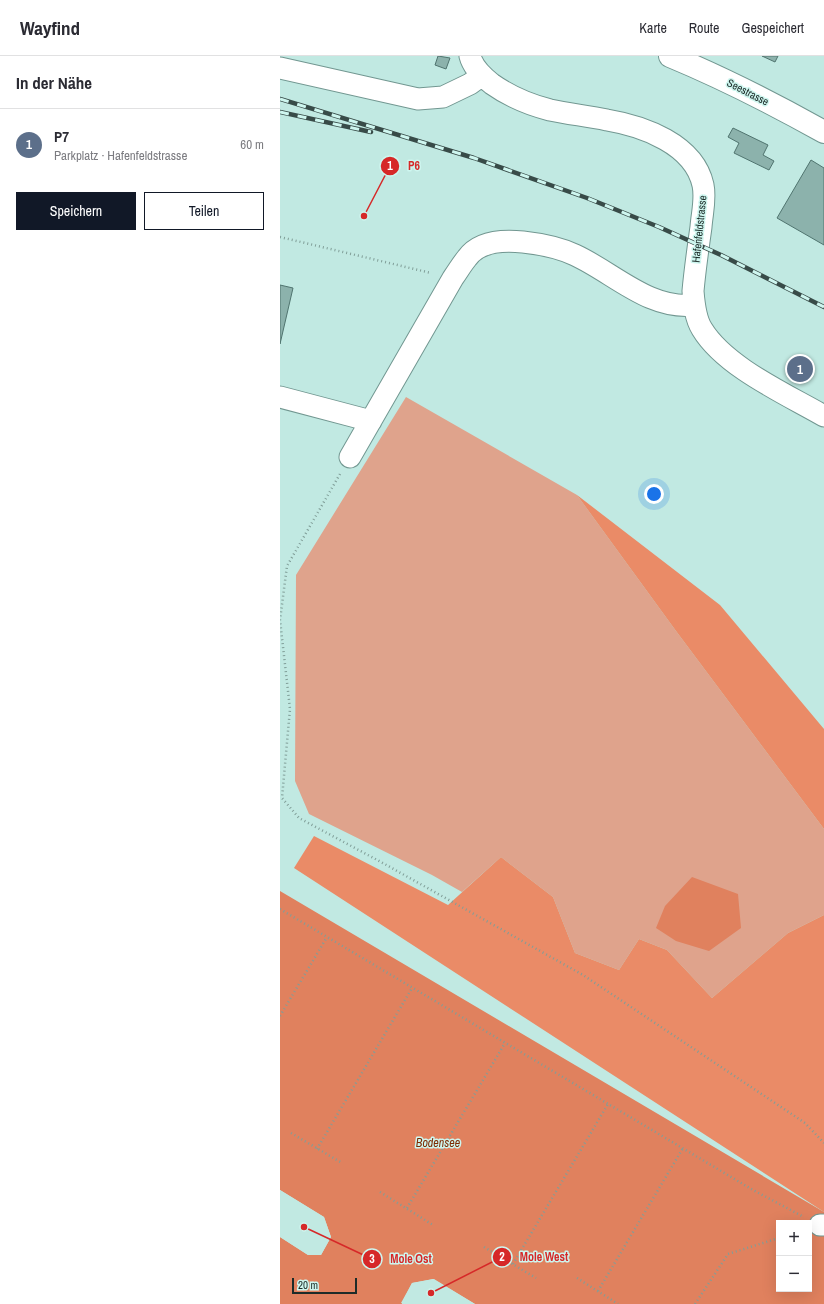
<!DOCTYPE html>
<html lang="de">
<head>
<meta charset="utf-8">
<style>
	:root { --surface:#fff; --page:#f2f2f3; --text:#2b2b33; --muted:#7c7c81; --line:#e1e1e2; --accent:#111827 }
	body { margin:0; font-family:"Archivo Narrow",sans-serif; background:var(--page); color:var(--text) }
	.controls { position:absolute; right:12px; bottom:12px; display:grid; overflow:hidden; border-radius:0px; box-shadow:0 4px 16px #0002 }
	.controls button { width:36px; height:36px; display:grid; place-items:center; padding:0; border:0; border-bottom:1px solid var(--line); background:var(--surface); color:var(--text); font:20px sans-serif }
	.scale { position:absolute; left:12px; bottom:10px; width:65px; box-sizing:border-box; padding-left:4px; border:2px solid #1d2c29; border-top:0; font-size:11px; line-height:14px; white-space:nowrap; color:#1d2c29; -webkit-text-stroke:3px #cef6ef; paint-order:stroke }
	.you { position:absolute; left:374px; top:438px; width:14px; height:14px; margin:-10px; border:3px solid #fff; border-radius:50%; background:#1a73e8; box-shadow:0 0 0 6px #1a73e833 }
	.badge { display:grid; place-items:center; width:26px; height:26px; border-radius:50%; background:var(--accent); color:#fff; font-size:13px; font-weight:700 }
	.pin { position:absolute; translate:-50% -50%; border:2px solid #fff; box-shadow:0 1px 4px #0006 }
	.list { margin:0; padding:0; list-style:none }
	h2 { display:flex; justify-content:space-between; align-items:center; height:52px; margin:0; padding:0 16px; font-size:17px }
	h2 small { font-size:13px; font-weight:400; color:var(--muted) }
	.list li { display:grid; grid-template-columns:26px 1fr auto; gap:12px; align-items:center; box-sizing:border-box; height:72px; padding:0 16px; border-top:1px solid var(--line) }
	.list b { display:block; font-size:15px; white-space:nowrap }
	.list p { margin:0; font-size:13px; white-space:nowrap; color:var(--muted) }
	.list em { font-size:13px; font-style:normal; color:var(--muted) }
	.actions { display:flex; gap:8px; padding:12px 16px }
	.actions a { flex:1; padding:9px 0; border:1px solid var(--accent); border-radius:0px; text-align:center; font-size:14px; color:var(--accent) }
	.actions .main { background:var(--accent); color:#fff }
	.map { position:relative; flex:none; width:544px; height:1248px; overflow:hidden }
	header { display:flex; align-items:center; gap:24px; box-sizing:border-box; height:56px; padding:0 20px; background:var(--surface); border-bottom:1px solid var(--line) }
	header strong { font-size:19px }
	nav { display:flex; gap:22px; margin-inline-start:auto; font-size:14px }
	main { display:flex }
	aside { flex:1; background:var(--surface) }
	.map>svg:first-child { display:block }
	.green { fill:#dfa38c }
	.forest { fill:#ea8b67 }
	.water { fill:#e0815e; fill-rule:evenodd }
	.pier { fill:#c1e9e2 }
	.building { fill:#8cb2ac; stroke:#50746f }
	.lines { fill:none; stroke-linecap:round; stroke-linejoin:round }
	.minor-casing { stroke:#729791; stroke-width:23 }
	.major-casing { stroke:#729791; stroke-width:24 }
	.path { stroke:#809e98; stroke-width:2.5; stroke-dasharray:1 3; stroke-linecap:butt }
	.minor { stroke:#fff; stroke-width:21 }
	.major { stroke:#fff; stroke-width:22 }
	.rail-casing { stroke:#384b48; stroke-width:4.5 }
	.rail { stroke:#cef6ef; stroke-width:3; stroke-dasharray:9; stroke-linecap:butt }
	.labels { text-anchor:middle; dominant-baseline:central; stroke-width:3; stroke-linejoin:round; paint-order:stroke }
	.street-label { font-size:11px; fill:#1d2c29; stroke:#cef6ef }
	.water-label { font-size:12px; font-style:italic; fill:#7e2a00; stroke:#cef6ef }
	.leader { fill:none; stroke:#d62828; stroke-width:1.5 }
	.callout-dot { fill:#d62828; stroke:#cef6ef; stroke-width:1.5 }
	.mark-label { font-size:12px; text-anchor:middle; font-weight:bold; fill:#fff }
	.callout-label { font-size:12px; text-anchor:middle; font-weight:bold; fill:#d62828; stroke:#cef6ef; stroke-width:3; stroke-linejoin:round; paint-order:stroke }
</style>
</head>
<body>
<header>
<strong>Wayfind</strong>
<nav><a>Karte</a><a>Route</a><a>Gespeichert</a></nav>
</header>
<main>
<aside>
<h2>In der Nähe<small></small></h2>
<ul class="list">
<li><span class="badge" style="background:#5c6f8a">1</span><div><b>P7</b><p>Parkplatz · Hafenfeldstrasse</p></div><em>60 m</em></li>
</ul>
<div class="actions"><a class="main">Speichern</a><a>Teilen</a></div>
</aside>
<div class="map">
<svg width="544" height="1248" viewBox="0 0 544 1248">
	<rect width="100%" height="100%" fill="#c1e9e2"/>
	<path class="green" d="M126 341 297 439 396 575 544 773V859L508 877 432 942 387 894 359 883 339 914 295 897 273 841 221 801 182 836 152 819 29 758 15 725 16 519Z"/>
	<path class="forest" d="M297 439 440 549 544 673V773L396 575Z
		M34 780 168 849 221 801 273 841 295 897 339 914 359 883 387 894 432 942 508 877 544 859V1156L14 812Z"/>
	<path class="water" d="M412 821 458 838 461 872 429 895 396 885 376 872 385 850Z
		M0 835 544 1156V1248H195L153 1223 132 1227 122 1247V1248H0V1181L28 1199H41L51 1181 44 1161 0 1134ZM499 1167H529V1233H499Z"/>
	<path class="pier" d="M0 1134 44 1161 51 1181 41 1199H28L0 1181V1179L28 1197H40L48 1181 42 1162 0 1136Z
		M154 1223 195 1248H191L153 1225 133 1229 124 1247V1248L121 1247 132 1227Z"/>
	<path class="building" d="M158 0 170 2 166 13 155 9Z
		M482 0H498L495 6Z
		M453 72 488 89 483 99 494 105 489 114 454 97 459 87 448 81Z
		M531 104 544 112V189L497 162Z
		M0 229 13 232 0 288Z"/>
	<g class="lines">
		<g class="minor-casing">
			<path id="minor" d="M190 0C193 12 203 21 212 28 229 40 250 49 270 54 289 58 308 60 327 64 363 70 414 88 423 129 426 143 422 157 421 171 418 192 415 213 413 235 414 247 415 262 422 273 445 311 506 338 544 360
				M0 12 138 43 163 41 190 28 201 20
				M0 341 91 365
				M70 401 173 222C178 215 182 208 187 202 199 185 224 184 243 186 261 188 278 191 295 199 334 217 369 254 414 249
				M540 1169H544"/>
		</g>
		<g class="major-casing">
			<path id="major" d="M390 0C443 22 494 48 544 76"/>
		</g>
		<path class="path" d="M0 181 151 217
			M60 418 7 510 0 564 10 653 2 742 19 762 101 806 303 919 525 1067 544 1087
			M0 853 473 1134 522 1160
			M0 960 47 881
			M11 1077 62 1107
			M37 1093 132 932
			M100 1136 153 1169
			M127 1152 225 987
			M204 1191 256 1222
			M233 1208 328 1048
			M297 1222 338 1248
			M318 1235 403 1092
			M415 1248 448 1198 499 1182"/>
		<use href="#minor" class="minor"/>
		<use href="#major" class="major"/>
		<g class="rail-casing">
			<path id="rail" d="M0 43 194 102 307 142 379 171 441 199 544 251
				M0 56 91 76"/>
		</g>
		<use href="#rail" class="rail"/>
	</g>
	<g class="labels">
		<g class="street-label">
			<text transform="translate(468 36) rotate(27)">Seestrasse</text>
			<text transform="translate(419 173) rotate(-84)">Hafenfeldstrasse</text>
		</g>
		<g class="water-label">
			<text x="158" y="1087">Bodensee</text>
		</g>
	</g>
	<path class="leader" d="M84 160L110 110M151 1237L222 1201M24 1171L92 1203"/>
	<g class="callout-dot">
		<circle cx="84" cy="160" r="4"/>
		<circle cx="151" cy="1237" r="4"/>
		<circle cx="24" cy="1171" r="4"/>
		<circle cx="110" cy="110" r="10"/>
		<circle cx="222" cy="1201" r="10"/>
		<circle cx="92" cy="1203" r="10"/>
	</g>
	<g class="mark-label">
		<text x="110" y="114">1</text>
		<text x="222" y="1205">2</text>
		<text x="92" y="1207">3</text>
	</g>
	<g class="callout-label">
		<text x="134" y="114">P6</text>
		<text x="264" y="1205">Mole West</text>
		<text x="131" y="1207">Mole Ost</text>
	</g>
</svg>
<div class="controls">
<button>+</button>
<button>−</button>
</div>
<div class="scale">20 m</div>
<div class="you"></div>
<div class="pin badge" style="left:520px;top:313px;background:#5c6f8a">1</div>
</div>
</main>
</body>
</html>
